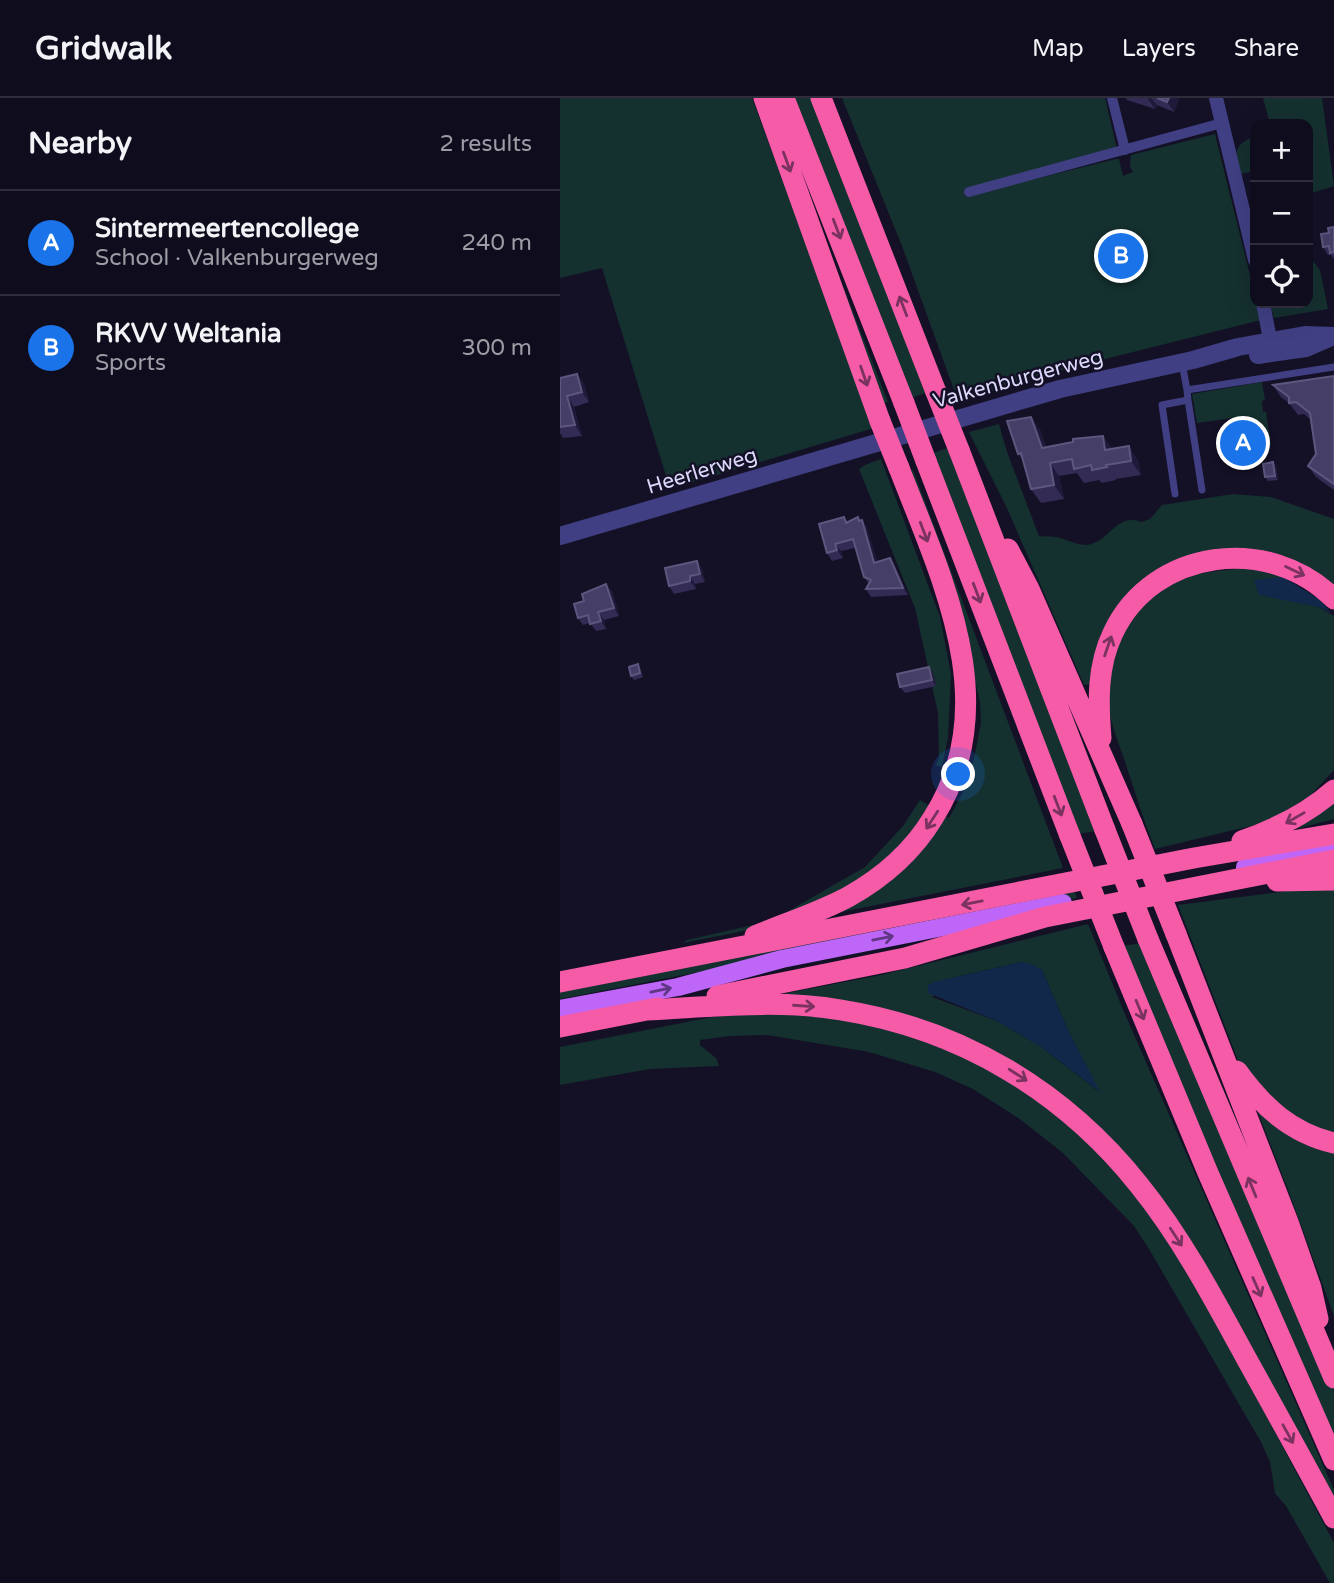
<!DOCTYPE html>
<html lang="en">
<head>
<meta charset="utf-8">
<style>
	:root { --surface:#0f0d1d; --page:#181626; --text:#f1f3f6; --muted:#9b9ca4; --line:#2f2d3b; --accent:#1a73e8 }
	body { margin:0; font-family:"Varela Round",sans-serif; background:var(--page); color:var(--text) }
	.controls { position:absolute; right:21px; top:21px; display:grid; overflow:hidden; border-radius:14px; box-shadow:0 7px 28px #0002 }
	.controls button { width:63px; height:63px; display:grid; place-items:center; padding:0; border:0; border-bottom:2px solid var(--line); background:var(--surface); color:var(--text); font:35px sans-serif }
	.you { position:absolute; left:399px; top:677px; width:24px; height:24px; margin:-18px; border:5px solid #fff; border-radius:50%; background:#1a73e8; box-shadow:0 0 0 10px #1a73e833 }
	.badge { display:grid; place-items:center; width:46px; height:46px; border-radius:50%; background:var(--accent); color:#fff; font-size:23px; font-weight:700 }
	.pin { position:absolute; translate:-50% -50%; border:4px solid #fff; box-shadow:0 2px 7px #0006 }
	.list { margin:0; padding:0; list-style:none }
	h2 { display:flex; justify-content:space-between; align-items:center; height:91px; margin:0; padding:0 28px; font-size:30px }
	h2 small { font-size:23px; font-weight:400; color:var(--muted) }
	.list li { display:grid; grid-template-columns:46px 1fr auto; gap:21px; align-items:center; box-sizing:border-box; height:105px; padding:0 28px; border-top:2px solid var(--line) }
	.list b { display:block; font-size:26px; white-space:nowrap }
	.list p { margin:0; font-size:23px; white-space:nowrap; color:var(--muted) }
	.list em { font-size:23px; font-style:normal; color:var(--muted) }
	.icon { flex:none; width:38px; height:38px; fill:none; stroke:currentColor; stroke-width:2; stroke-linecap:round; stroke-linejoin:round }
	.map { position:relative; flex:none; width:774px; height:1485px; overflow:hidden }
	header { display:flex; align-items:center; gap:42px; box-sizing:border-box; height:98px; padding:0 35px; background:var(--surface); border-bottom:2px solid var(--line) }
	header strong { font-size:33px }
	nav { display:flex; gap:38px; margin-inline-start:auto; font-size:24px }
	main { display:flex }
	aside { flex:1; background:var(--surface) }
	.map>svg:first-child { display:block }
	.green { fill:#14302f; fill-rule:evenodd }
	.water { fill:#11284a }
	.lines { fill:none; stroke-linecap:round; stroke-linejoin:round }
	.service { stroke:#403f83; stroke-width:7 }
	.pedestrian { stroke:#403f83; stroke-width:10 }
	.minor { stroke:#403f83; stroke-width:14 }
	.tertiary { stroke:#403f83; stroke-width:18 }
	.primary { stroke:#be66f7; stroke-width:18 }
	.motorway { stroke:#f65ba8; stroke-width:21 }
	.motorway-bridge { stroke:#f65ba8; stroke-width:21 }
	.wall { fill:#332b54 }
	.shaded-wall { fill:#1f193a }
	.building { fill:#453e66; stroke:#5d567e; stroke-width:2 }
	.oneway { stroke:#7a3261 }
	.oneway2 { stroke:#603785 }
	.labels { text-anchor:middle; dominant-baseline:central; stroke-width:5; stroke-linejoin:round; paint-order:stroke }
	.street-label { font-size:21px; fill:#dcd9fd; stroke:#141127 }
</style>
</head>
<body>
<header>
<strong>Gridwalk</strong>
<nav><a>Map</a><a>Layers</a><a>Share</a></nav>
</header>
<main>
<aside>
<h2>Nearby<small>2 results</small></h2>
<ul class="list">
<li><span class="badge">A</span><div><b>Sintermeertencollege</b><p>School · Valkenburgerweg</p></div><em>240 m</em></li>
<li><span class="badge">B</span><div><b>RKVV Weltania</b><p>Sports</p></div><em>300 m</em></li>
</ul>
</aside>
<div class="map">
<svg width="774" height="1485" viewBox="0 0 774 1485">
	<rect width="100%" height="100%" fill="#141127"/>
	<path class="green" d="M0 0H192L314 330 110 391 42 170 0 180Z
		M231 0H252L368 294 351 300Z
		M282 0H545L557 51 404 92 405 98 556 61H559L563 78 573 74 570 69 571 57 655 36 701 222 521 267 398 303 342 148Z
		M703 0H762L774 88 749 96 748 102V26H710Z
		M216 16 328 304 322 306Z
		M695 38V92L691 74 679 76C675 54 673 47 695 38Z
		M748 157 760 172 768 211 714 220 710 205H748Z
		M702 284 705 302 702 303 703 314H706L711 348 692 351 687 318 637 325 632 296Z
		M439 326 447 354 479 438C485 439 491 438 496 439 509 441 521 451 534 445 552 438 558 415 582 424L590 421 602 407 673 396 711 399 774 421V489L736 463 601 472 531 586 524 587 446 408 409 334Z
		M390 349 537 733 518 736 371 356Z
		M321 361 380 519 391 576 388 640 382 669 376 667 379 659 378 615 355 510 299 371 305 367Z
		M353 372 503 770 123 845 127 842 211 823 305 769 343 728 360 702 389 720 407 686 414 660 421 625 420 604 403 530 348 374Z
		M688 470 723 479 737 504 759 509 774 518V672L749 699 707 724 595 751C584 724 576 697 567 670 561 650 551 630 549 609 545 571 563 522 592 498 617 476 656 472 688 470Z
		M774 697V721L721 735Z
		M514 791 517 800 0 901V890Z
		M736 792H774V1218L730 1097 618 807Z
		M528 826 564 914 774 1392V1413L640 1166 452 964 418 944 359 921 201 900 321 877ZM462 864 482 872 507 930 538 993 480 948 437 923 372 899 400 878Z
		M581 845 672 1065 774 1294V1348L563 848Z
		M196 915H239L318 927 414 960 485 1005 543 1057 609 1142 646 1205 774 1445V1485H770L726 1408 715 1395 710 1364 701 1344 589 1151 574 1128 503 1055 461 1022 413 991 375 974 309 954 207 937 170 938 140 942V947L156 960 159 968 90 971 0 987V949L152 919Z"/>
	<path class="water" d="M723 479 759 501 771 515 759 509 699 497 694 482Z
		M462 864 471 866 482 872 507 930 540 994 480 948 437 923 368 895V887L374 884Z"/>
	<g class="lines">
		<path class="service" d="M622 265 627 292
			M628 302 642 392
			M615 396 602 307 628 302 627 292 774 269"/>
		<path class="pedestrian" d="M552 0 565 52
			M409 94 662 25"/>
		<path class="minor" d="M656 0 695 162
			M703 205 712 252"/>
		<path class="tertiary" d="M698 257 746 250 769 240
			M0 438 500 291 633 262 678 249 745 237 774 238"/>
		<path class="primary" d="M685 769 774 751
			M0 911 118 889 222 861 503 805"/>
		<path class="motorway" d="M204 0 320 323
			M224 0 344 305
			M261 0 376 294
			M399 352 545 732
			M366 363 510 738
			M448 451 469 491 572 726
			M541 640C538 604 537 568 553 535 593 450 710 436 774 501
			M682 743C716 731 747 716 774 692
			M717 783 774 782
			M616 836 728 1124 751 1190 758 1221
			M195 838C226 825 258 815 288 799 322 780 353 753 373 720 445 607 382 481 339 370
			M588 841 774 1280
			M554 849 648 1075 774 1362
			M0 884 634 760 774 736
			M157 898 345 860 485 819 774 762
			M86 912C150 909 217 901 281 912 401 931 504 993 579 1087 621 1139 653 1199 685 1258 715 1312 745 1366 774 1420
			M0 929 97 910
			M677 973C703 1009 731 1035 774 1045"/>
		<path class="motorway-bridge" d="M376 294 399 352
			M344 305 366 363
			M320 323 339 370
			M572 726 616 836
			M545 732 588 841
			M510 738 554 849"/>
	</g>
	<path class="wall" d="M566 0H619L614 14 597 7 595 11 567 2Z
		M774 129V161L771 157H768L763 149 769 135Z
		M17 276 24 286 29 304 14 309 22 338 3 340 0 335V280Z
		M774 278V392L756 379 748 368 756 356 750 321 744 316 738 317 729 305 721 299 713 287Z
		M471 319 480 332 486 349 543 338 552 351 578 362 581 377 556 381V382L542 385 539 382 524 385 517 375 499 378 504 401 481 405 471 391 463 362 458 356Z
		M716 368 718 382 708 383 705 379Z
		M284 419 288 424 298 419 300 422H302L307 430 317 464 335 468 348 497 311 499 306 491 309 486 304 479 295 450 281 453 283 460 272 463 267 455Z
		M142 471 145 484 135 486 136 491 114 496 109 488Z
		M52 493 59 518 44 522 46 531 36 533 30 525 23 527 18 520Z
		M369 569 373 575 376 588 345 595 340 589Z
		M80 570 83 579 74 582 71 578Z"/>
	<path class="shaded-wall" d="M589 0H591L597 7 595 11 588 1Z
		M609 0H619L614 14 607 4Z
		M17 276 24 286 29 304 22 294Z
		M7 298 14 309 22 338 15 327Z
		M471 319 480 332 492 364 482 350Z
		M543 338 552 352H545Z
		M569 348 578 362 581 377 571 363Z
		M713 364 716 368 718 382 715 378Z
		M490 365 499 378 504 401 494 387Z
		M298 419 303 426 302 422 307 430 320 473 314 465Z
		M275 446 281 453 283 460 277 452Z
		M330 460 335 468 348 497 343 490Z
		M137 463 142 471 145 484 140 476Z
		M130 478 135 486 136 491 130 483Z
		M46 486 52 493 59 518 54 510Z
		M38 514 44 522 46 531 41 523Z
		M369 569 373 575 376 588 372 582Z"/>
	<path class="building" d="M597 0H609L607 4Z
		M774 129V154L770 155 769 148 763 149 761 136 769 135 768 130Z
		M17 276 22 294 7 298 15 327 0 329V280Z
		M774 278V386L748 368 756 356 750 315 736 304 729 305V299L713 287Z
		M471 319 482 350 513 344V341L543 338 545 352 569 348 571 363 546 367 547 369 532 372 531 367 514 371 512 361 490 365 494 387 471 391 461 355 458 356 447 323Z
		M713 364 715 378 705 379 703 366Z
		M284 419 286 425 298 419 299 423 302 422 314 465 330 460 343 490 306 491 311 482 304 479 293 441 275 446 277 452 267 455 259 426Z
		M137 463 140 476 130 478V483L109 488 105 470Z
		M46 486 54 510 38 514 41 523 30 526 28 517 18 520 14 506 24 503 22 496Z
		M78 566 80 575 71 578 69 569Z
		M369 569 372 582 340 589 337 576Z"/>
	<defs><path id="oneway-shaft" d="M-6 0H5M1.5-3L5.5 0L1.5 3" fill="none" stroke-width="1.6" stroke-linecap="round" stroke-linejoin="round" transform="scale(1.75)"/></defs>
	<g class="oneway">
		<use href="#oneway-shaft" transform="translate(227 64) rotate(70)"/>
		<use href="#oneway-shaft" transform="translate(277 131) rotate(69)"/>
		<use href="#oneway-shaft" transform="translate(343 208) rotate(-111)"/>
		<use href="#oneway-shaft" transform="translate(304 278) rotate(71)"/>
		<use href="#oneway-shaft" transform="translate(364 434) rotate(69)"/>
		<use href="#oneway-shaft" transform="translate(735 473) rotate(26)"/>
		<use href="#oneway-shaft" transform="translate(417 495) rotate(69)"/>
		<use href="#oneway-shaft" transform="translate(548 548) rotate(-71)"/>
		<use href="#oneway-shaft" transform="translate(498 708) rotate(69)"/>
		<use href="#oneway-shaft" transform="translate(735 720) rotate(150)"/>
		<use href="#oneway-shaft" transform="translate(372 722) rotate(123)"/>
		<use href="#oneway-shaft" transform="translate(412 805) rotate(169)"/>
		<use href="#oneway-shaft" transform="translate(244 908) rotate(4)"/>
		<use href="#oneway-shaft" transform="translate(580 912) rotate(68)"/>
		<use href="#oneway-shaft" transform="translate(458 977) rotate(33)"/>
		<use href="#oneway-shaft" transform="translate(692 1089) rotate(-112)"/>
		<use href="#oneway-shaft" transform="translate(616 1139) rotate(57)"/>
		<use href="#oneway-shaft" transform="translate(697 1189) rotate(66)"/>
		<use href="#oneway-shaft" transform="translate(728 1336) rotate(61)"/>
	</g>
	<g class="oneway2">
		<use href="#oneway-shaft" transform="translate(323 840) rotate(-11)"/>
		<use href="#oneway-shaft" transform="translate(101 892) rotate(-12)"/>
	</g>
	<g class="labels">
		<g class="street-label">
			<text transform="translate(458 281) rotate(-15)">Valkenburgerweg</text>
			<text transform="translate(142 373) rotate(-17)">Heerlerweg</text>
		</g>
	</g>
</svg>
<div class="controls">
<button>+</button>
<button>−</button>
<button><svg class="icon" aria-label="locate" viewBox="0 0 24 24"><circle cx="12" cy="12" r="6"/><path d="M12 2v4M12 18v4M2 12h4M18 12h4"/></svg></button>
</div>
<div class="you"></div>
<div class="pin badge" style="left:683px;top:345px">A</div>
<div class="pin badge" style="left:561px;top:158px">B</div>
</div>
</main>
</body>
</html>
